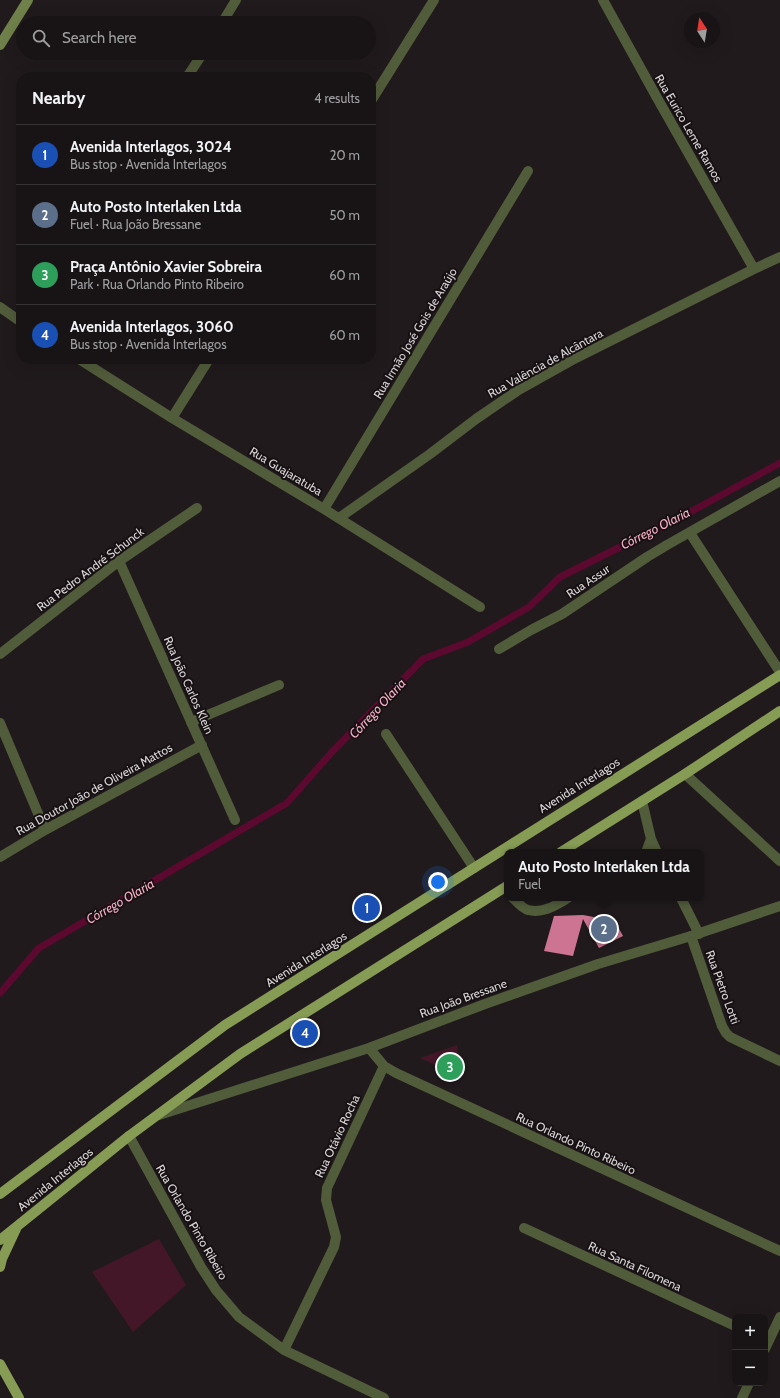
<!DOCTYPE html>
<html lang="en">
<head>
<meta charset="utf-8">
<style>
	:root { --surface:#181415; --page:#252122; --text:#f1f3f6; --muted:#9f9ea0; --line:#363334; --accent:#0b8043 }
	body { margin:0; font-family:Cabin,sans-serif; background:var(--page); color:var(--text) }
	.controls { position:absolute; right:12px; bottom:12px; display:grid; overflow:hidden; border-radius:8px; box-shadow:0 4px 16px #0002 }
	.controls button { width:36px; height:36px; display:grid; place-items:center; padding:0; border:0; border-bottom:1px solid var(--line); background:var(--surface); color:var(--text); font:20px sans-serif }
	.compass { position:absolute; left:684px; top:12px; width:36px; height:36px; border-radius:50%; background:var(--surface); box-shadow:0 4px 16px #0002; rotate:348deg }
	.you { position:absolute; left:438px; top:882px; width:14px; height:14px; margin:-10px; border:3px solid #fff; border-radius:50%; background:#1a73e8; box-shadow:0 0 0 6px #1a73e833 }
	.badge { display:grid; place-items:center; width:26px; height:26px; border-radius:50%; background:var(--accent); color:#fff; font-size:13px; font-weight:700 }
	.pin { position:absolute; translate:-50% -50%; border:2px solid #fff; box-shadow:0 1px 4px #0006 }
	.popup { position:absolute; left:504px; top:849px; width:200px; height:52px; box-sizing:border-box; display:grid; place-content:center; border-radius:8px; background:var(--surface); filter:drop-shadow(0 1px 3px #0005); font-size:13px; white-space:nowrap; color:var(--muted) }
	.popup b { font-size:15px; color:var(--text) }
	.popup::after { content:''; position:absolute; left:50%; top:100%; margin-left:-8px; border:8px solid transparent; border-top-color:var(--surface) }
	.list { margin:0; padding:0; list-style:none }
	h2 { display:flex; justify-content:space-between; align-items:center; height:52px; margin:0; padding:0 16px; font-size:17px }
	h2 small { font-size:13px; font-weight:400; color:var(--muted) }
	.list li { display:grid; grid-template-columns:26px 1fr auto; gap:12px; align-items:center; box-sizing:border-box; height:60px; padding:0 16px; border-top:1px solid var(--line) }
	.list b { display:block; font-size:15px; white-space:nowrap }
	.list p { margin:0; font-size:13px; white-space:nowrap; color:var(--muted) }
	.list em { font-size:13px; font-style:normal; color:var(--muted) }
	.icon { flex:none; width:22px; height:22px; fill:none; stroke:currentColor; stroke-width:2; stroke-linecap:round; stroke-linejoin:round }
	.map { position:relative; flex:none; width:780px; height:1398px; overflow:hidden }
	.search { position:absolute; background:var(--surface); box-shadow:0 4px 16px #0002; left:16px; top:16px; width:360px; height:44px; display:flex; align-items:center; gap:10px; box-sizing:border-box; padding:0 14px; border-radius:22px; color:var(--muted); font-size:15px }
	.panel { position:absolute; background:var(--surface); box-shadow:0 4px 16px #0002; left:16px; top:72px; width:360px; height:292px; border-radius:16px }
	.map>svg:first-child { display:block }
	.green { fill:#441728 }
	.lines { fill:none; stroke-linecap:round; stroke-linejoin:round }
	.stream { stroke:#5b092f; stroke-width:7 }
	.building { fill:#cd7492 }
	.lane { stroke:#515c3b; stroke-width:10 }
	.street { stroke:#515c3b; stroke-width:10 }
	.secondary { stroke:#6f804a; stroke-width:10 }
	.primary { stroke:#869c55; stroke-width:10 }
	.labels { text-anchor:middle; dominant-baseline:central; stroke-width:4; stroke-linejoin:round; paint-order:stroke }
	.street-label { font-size:12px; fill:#dbd7d8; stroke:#171113 }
	.water-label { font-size:13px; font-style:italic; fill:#f7afc5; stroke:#171113 }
</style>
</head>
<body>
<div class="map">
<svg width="780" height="1398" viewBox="0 0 780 1398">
	<rect width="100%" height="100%" fill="#201a1c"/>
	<path class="green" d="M457 1045 460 1076 420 1058Z
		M159 1239 186 1285 133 1332 92 1272Z"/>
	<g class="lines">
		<path class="stream" d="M0 993 39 948 287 803 331 753 423 659 468 642 529 607 560 577 694 510 780 463"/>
	</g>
	<path class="building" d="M583 915 615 921 623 936 599 948 583 919 573 956 544 951 554 916Z"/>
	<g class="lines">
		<path class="lane" d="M499 649 531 630 562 614 647 557 667 545 780 481
			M191 722 279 685
			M386 734 474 868
			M642 801 651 839 646 852
			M651 839 657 852
			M513 898C517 902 523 909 528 910 543 914 556 905 568 898
			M681 898 699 934
			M691 936 722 1026 726 1033 730 1037 780 1061"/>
		<path class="street" d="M603 0 656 96 754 269
			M222 23 236 0
			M187 77 203 53
			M371 101 434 0
			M0 307 21 322
			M79 359 172 418 324 509 480 607
			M172 418 209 359
			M324 509 528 171
			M339 518 430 454 476 419 517 391 576 358 754 269 780 257
			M690 533 780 672
			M119 561 235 820
			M0 654 119 561 197 508
			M0 723 45 830
			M685 774 780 861
			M0 857 45 830 202 745
			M369 1048 384 1066 396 1073 780 1251
			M159 1115 369 1048 485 1004 598 964 691 936 780 906
			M129 1136 201 1267 216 1290 239 1317 284 1350 384 1398
			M524 1228 735 1326
			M765 1349 780 1317
			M284 1350 334 1247 336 1237 326 1200 327 1188 384 1066
			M742 1398 749 1383"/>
		<path class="secondary" d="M0 45 28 0"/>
		<path class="primary" d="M561 852 685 774 780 711
			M0 1194 225 1025 780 675
			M0 1240 129 1136 240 1054 507 886
			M0 1267 2 1259 16 1229
			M0 1364 19 1398"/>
	</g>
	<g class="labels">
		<g class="street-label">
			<text transform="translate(689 128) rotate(60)">Rua Eurico Leme Ramos</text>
			<text transform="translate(415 333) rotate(-59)">Rua Irmão José Gois de Araújo</text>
			<text transform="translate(545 363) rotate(-29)">Rua Valência de Alcântara</text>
			<text transform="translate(286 471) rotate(31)">Rua Guajaratuba</text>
			<text transform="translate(90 569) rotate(-37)">Rua Pedro André Schunck</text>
			<text transform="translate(588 581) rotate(-34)">Rua Assur</text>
			<text transform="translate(189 685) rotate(66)">Rua João Carlos Klein</text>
			<text transform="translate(579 785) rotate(-32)">Avenida Interlagos</text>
			<text transform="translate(94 789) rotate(-29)">Rua Doutor João de Oliveira Mattos</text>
			<text transform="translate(306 959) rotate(-32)">Avenida Interlagos</text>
			<text transform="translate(723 987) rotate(70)">Rua Pietro Lotti</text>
			<text transform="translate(463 998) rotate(-20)">Rua João Bressane</text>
			<text transform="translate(337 1136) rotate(-65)">Rua Otávio Rocha</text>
			<text transform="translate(576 1143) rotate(25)">Rua Orlando Pinto Ribeiro</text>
			<text transform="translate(55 1179) rotate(-39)">Avenida Interlagos</text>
			<text transform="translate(192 1222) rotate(60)">Rua Orlando Pinto Ribeiro</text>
			<text transform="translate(635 1266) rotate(25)">Rua Santa Filomena</text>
		</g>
		<g class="water-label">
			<text transform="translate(655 528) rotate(-27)">Córrego Olaria</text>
			<text transform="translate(377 708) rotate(-47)">Córrego Olaria</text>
			<text transform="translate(120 901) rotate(-30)">Córrego Olaria</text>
		</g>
	</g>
</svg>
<div class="controls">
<button>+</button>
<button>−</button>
</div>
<svg class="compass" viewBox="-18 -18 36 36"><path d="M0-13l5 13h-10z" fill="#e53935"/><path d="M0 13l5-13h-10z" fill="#9f9ea0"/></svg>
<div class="you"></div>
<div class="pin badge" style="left:367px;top:908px;background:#1a4fb4">1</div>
<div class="pin badge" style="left:604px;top:929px;background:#5c6f8a">2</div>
<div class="popup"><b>Auto Posto Interlaken Ltda</b>Fuel</div>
<div class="pin badge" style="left:450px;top:1067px;background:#2e9e5b">3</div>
<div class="pin badge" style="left:305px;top:1033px;background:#1a4fb4">4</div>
<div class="search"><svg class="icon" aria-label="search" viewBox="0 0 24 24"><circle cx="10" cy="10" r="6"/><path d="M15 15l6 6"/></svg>Search here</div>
<section class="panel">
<h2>Nearby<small>4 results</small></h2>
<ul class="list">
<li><span class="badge" style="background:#1a4fb4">1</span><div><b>Avenida Interlagos, 3024</b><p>Bus stop · Avenida Interlagos</p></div><em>20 m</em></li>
<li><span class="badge" style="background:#5c6f8a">2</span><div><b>Auto Posto Interlaken Ltda</b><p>Fuel · Rua João Bressane</p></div><em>50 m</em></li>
<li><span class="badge" style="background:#2e9e5b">3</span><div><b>Praça Antônio Xavier Sobreira</b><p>Park · Rua Orlando Pinto Ribeiro</p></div><em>60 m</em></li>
<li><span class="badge" style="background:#1a4fb4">4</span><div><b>Avenida Interlagos, 3060</b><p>Bus stop · Avenida Interlagos</p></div><em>60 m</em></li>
</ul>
</section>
</div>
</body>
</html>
